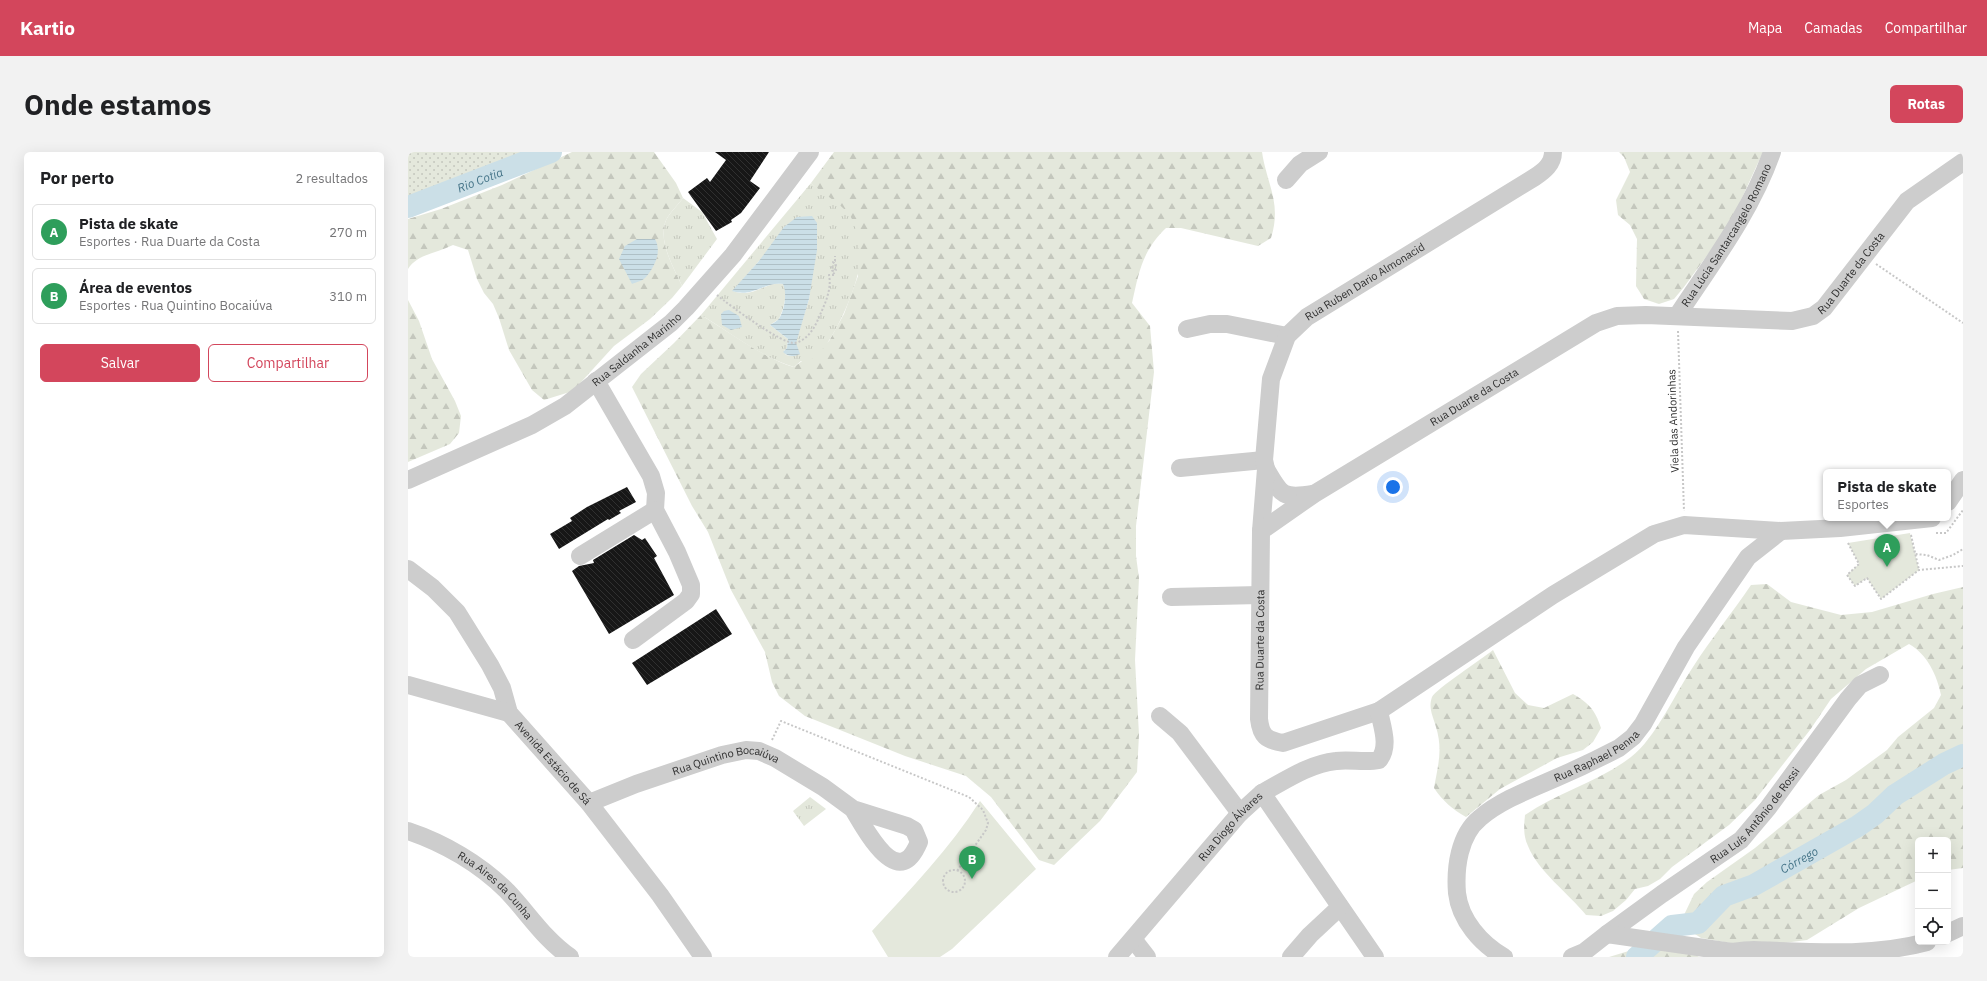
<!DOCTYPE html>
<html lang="pt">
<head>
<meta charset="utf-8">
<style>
	:root { --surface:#fff; --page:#f2f2f2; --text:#202124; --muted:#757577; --line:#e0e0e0; --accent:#d3465c }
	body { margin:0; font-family:"IBM Plex Sans",sans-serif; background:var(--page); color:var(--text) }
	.controls { position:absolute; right:12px; bottom:12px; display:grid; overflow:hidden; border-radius:6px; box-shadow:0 4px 16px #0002 }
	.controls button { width:36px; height:36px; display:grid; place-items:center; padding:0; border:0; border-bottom:1px solid var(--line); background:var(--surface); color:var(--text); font:20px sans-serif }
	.you { position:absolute; left:985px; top:335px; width:14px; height:14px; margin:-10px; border:3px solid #fff; border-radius:50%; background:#1a73e8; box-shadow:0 0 0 6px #1a73e833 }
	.badge { display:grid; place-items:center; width:26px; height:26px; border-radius:50%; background:var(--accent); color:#fff; font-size:13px; font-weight:700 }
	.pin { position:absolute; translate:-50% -33px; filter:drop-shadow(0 1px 2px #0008) }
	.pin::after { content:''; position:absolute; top:21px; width:14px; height:12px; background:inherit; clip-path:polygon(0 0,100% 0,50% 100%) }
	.popup { position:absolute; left:1415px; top:317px; width:128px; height:52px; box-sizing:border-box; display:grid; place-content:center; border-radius:6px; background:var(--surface); filter:drop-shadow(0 1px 3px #0005); font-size:13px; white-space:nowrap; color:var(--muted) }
	.popup b { font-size:15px; color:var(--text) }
	.popup::after { content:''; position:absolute; left:50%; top:100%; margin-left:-8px; border:8px solid transparent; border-top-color:var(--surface) }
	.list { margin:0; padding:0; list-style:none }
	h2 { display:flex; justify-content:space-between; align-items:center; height:52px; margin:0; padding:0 16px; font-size:17px }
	h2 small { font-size:13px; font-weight:400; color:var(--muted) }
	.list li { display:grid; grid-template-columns:26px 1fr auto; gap:12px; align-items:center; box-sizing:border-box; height:56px; margin:0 8px 8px; padding:0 8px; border:1px solid var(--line); border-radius:6px }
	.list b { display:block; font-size:15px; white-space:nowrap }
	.list p { margin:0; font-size:13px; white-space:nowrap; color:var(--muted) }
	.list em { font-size:13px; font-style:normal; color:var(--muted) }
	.actions { display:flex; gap:8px; padding:12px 16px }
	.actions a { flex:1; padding:9px 0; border:1px solid var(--accent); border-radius:6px; text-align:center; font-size:14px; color:var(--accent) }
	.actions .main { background:var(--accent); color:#fff }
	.icon { flex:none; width:22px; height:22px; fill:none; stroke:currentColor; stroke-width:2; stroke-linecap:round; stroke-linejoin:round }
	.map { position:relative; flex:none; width:1555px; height:805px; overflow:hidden; border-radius:6px }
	header { display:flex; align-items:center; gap:24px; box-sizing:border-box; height:56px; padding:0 20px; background:var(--accent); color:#fff }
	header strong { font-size:19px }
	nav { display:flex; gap:22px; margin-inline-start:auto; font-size:14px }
	.intro { display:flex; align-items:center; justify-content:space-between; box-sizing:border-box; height:96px; padding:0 24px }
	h1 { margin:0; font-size:28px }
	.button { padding:10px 18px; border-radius:6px; background:var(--accent); color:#fff; font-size:14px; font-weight:700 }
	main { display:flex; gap:24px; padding:0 24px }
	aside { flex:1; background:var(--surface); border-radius:6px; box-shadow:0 4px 16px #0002 }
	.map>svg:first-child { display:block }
	.grass { fill:url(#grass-dots) }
	.forest { fill:url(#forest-firs) }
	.park { fill:url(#park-tufts); fill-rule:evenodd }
	.pitch { fill:#e4e8dc }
	.water { fill:url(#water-rules) }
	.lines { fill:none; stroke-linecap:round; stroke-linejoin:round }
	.river { stroke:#cbdfe7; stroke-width:22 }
	.building { fill:url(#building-back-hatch) }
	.path { stroke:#c7c7c7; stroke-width:2; stroke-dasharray:2 2; stroke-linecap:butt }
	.minor { stroke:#cdcdcd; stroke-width:18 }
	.labels { text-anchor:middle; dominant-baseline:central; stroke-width:4; stroke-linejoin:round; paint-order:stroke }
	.street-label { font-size:11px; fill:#303030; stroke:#fff }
	.water-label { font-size:12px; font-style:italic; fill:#467589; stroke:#fff }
</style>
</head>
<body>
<header>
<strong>Kartio</strong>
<nav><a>Mapa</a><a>Camadas</a><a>Compartilhar</a></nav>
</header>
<div class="intro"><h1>Onde estamos</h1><a class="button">Rotas</a></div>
<main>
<aside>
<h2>Por perto<small>2 resultados</small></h2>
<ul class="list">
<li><span class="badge" style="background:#2e9e5b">A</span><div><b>Pista de skate</b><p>Esportes · Rua Duarte da Costa</p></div><em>270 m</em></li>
<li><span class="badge" style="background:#2e9e5b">B</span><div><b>Área de eventos</b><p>Esportes · Rua Quintino Bocaiúva</p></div><em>310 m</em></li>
</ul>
<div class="actions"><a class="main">Salvar</a><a>Compartilhar</a></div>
</aside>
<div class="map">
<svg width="1555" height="805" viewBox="0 0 1555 805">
	<defs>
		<pattern id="grass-dots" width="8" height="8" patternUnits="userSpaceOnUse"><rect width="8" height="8" fill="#e4e8dc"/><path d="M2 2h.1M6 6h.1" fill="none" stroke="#c4c7bd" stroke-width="1.8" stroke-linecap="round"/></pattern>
		<pattern id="forest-firs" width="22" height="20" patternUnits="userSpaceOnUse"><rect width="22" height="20" fill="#e4e8dc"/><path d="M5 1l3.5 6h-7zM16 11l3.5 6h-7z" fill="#c4c7bd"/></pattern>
		<pattern id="park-tufts" width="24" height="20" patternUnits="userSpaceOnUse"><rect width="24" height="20" fill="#e4e8dc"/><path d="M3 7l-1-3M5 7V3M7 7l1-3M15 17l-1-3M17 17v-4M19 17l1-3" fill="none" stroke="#c4c7bd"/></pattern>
		<pattern id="water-rules" width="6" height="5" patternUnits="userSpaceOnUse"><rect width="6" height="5" fill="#cbdfe7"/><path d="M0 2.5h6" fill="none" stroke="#afc0c6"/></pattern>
		<pattern id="building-back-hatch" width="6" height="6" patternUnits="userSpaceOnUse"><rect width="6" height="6" fill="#171717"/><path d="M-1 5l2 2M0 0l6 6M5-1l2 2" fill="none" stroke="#303030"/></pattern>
	</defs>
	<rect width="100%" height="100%" fill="#fff"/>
	<path class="grass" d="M0 0H124L0 47Z"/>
	<path class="forest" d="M164 0H246L268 31 275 46C270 53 259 63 257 71 251 92 266 116 274 134L264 146 242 167 206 194 165 239 136 248 124 238 101 198 91 166 85 152 76 141 69 127 60 98 45 93C30 101 9 102 0 117V67L33 57 94 33Z
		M426 0H854C859 33 874 51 863 86L850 94 773 76H758C734 99 731 120 724 151L742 174 746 220 728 374V404L731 426 727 508 731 583 729 620 692 669 646 713 631 708 583 645 558 624 497 604 397 564 371 544 364 530 357 500 323 438 300 380 284 354 224 235 233 222 266 191 293 163C318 178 359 208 386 215L421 189 436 162 450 124 414 41 403 31Z
		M1211 0H1355L1322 72 1276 135 1266 147 1251 152 1236 147 1228 134 1229 87 1222 73 1210 63 1208 48 1222 20 1216 5Z
		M0 148 11 169 24 207 47 249 53 264 51 281 42 292 0 310Z
		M1359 432 1383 450 1433 463 1464 460 1525 442 1555 435V716L1540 718V688H1510V728L1451 756 1399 788 1369 792 1322 791 1293 786 1281 778 1276 763 1286 742 1299 730 1347 696 1411 643 1438 628 1479 598 1490 585 1526 556 1533 543C1529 523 1519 502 1501 492L1458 517 1423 547 1402 578 1347 648 1321 673 1264 715 1252 727 1240 734 1227 737 1218 748 1205 759 1193 764 1178 763C1160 741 1130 719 1120 694 1115 684 1116 673 1117 663 1150 640 1191 630 1223 605 1247 587 1268 540 1285 515 1303 487 1324 461 1343 433Z
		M1085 498 1107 541 1120 553 1136 556 1165 542C1182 552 1187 558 1193 576L1185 590 1175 598 1149 606 1092 637 1058 665C1044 657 1035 649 1026 636 1030 613 1035 598 1028 575 1025 564 1020 556 1024 545 1028 537 1074 507 1085 498Z
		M1237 794 1284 801 1291 805H1201Z"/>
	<path class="park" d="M403 31C413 40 433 52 441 62 445 67 448 78 450 85 452 92 451 117 449 125 445 143 417 215 393 209L386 215C353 205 323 181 293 163ZM351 109 403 127 401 147 383 204 378 203 376 199 379 196 380 187 362 173 371 167 375 157 379 139 375 132C357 129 345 147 325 139Z
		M275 46 294 60 309 87 274 134C266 116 251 92 257 71 259 63 270 53 275 46Z
		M402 645 418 657 396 674 385 659Z"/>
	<path class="pitch" d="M1502 381 1511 418 1473 447 1459 426 1447 434 1439 423 1451 412 1440 391Z
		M572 649 628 717 544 797 532 805H480L464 779C502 738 542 696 572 649Z"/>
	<path class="water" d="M404 64 409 71V98L401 147 388 191 392 202C386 205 380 205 375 200L379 196 380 187 362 173C365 171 370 169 372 165 377 156 379 140 375 132 357 129 345 146 324 139L351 109 376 75 389 65Z
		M229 87H247C254 100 247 114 238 125 235 129 228 130 224 132L211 107 217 94Z
		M321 158 331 164 334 175 323 178 314 173 313 162 316 159Z"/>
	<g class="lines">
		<g class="river">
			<path id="s1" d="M0 55 143 0"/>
			<path id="s2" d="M1229 805 1264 774 1290 771 1316 744 1346 733 1450 674 1467 662 1487 643 1536 612 1555 603"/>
		</g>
	</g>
	<path class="building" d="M307 0H361L342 29 352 36 333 61 323 68 324 70 308 79 280 40 299 26 302 30 318 8Z
		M219 335 228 350 211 359 213 361 201 368 200 367 151 397 142 382 164 369 162 366 179 355Z
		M226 383 234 388 237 386 249 404 246 406 266 443 201 482 164 419 171 414 186 411 185 408Z
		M308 457 324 482 239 533 224 511Z"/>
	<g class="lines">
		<path class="path" d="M1468 112 1555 171
			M309 143C321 153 375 193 387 191 400 188 407 175 411 165 417 152 424 137 421 123H427L424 119 428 118 424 115 428 113 425 110 427 109V104
			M1270 179 1276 359
			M1528 381H1538L1555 358
			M1503 383 1507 402 1519 403 1531 408 1545 403 1555 397
			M1503 383 1511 418
			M1440 391 1451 412 1439 423 1447 434 1459 426 1473 447 1511 418 1555 414
			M364 588 373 569 561 645 575 658 580 671 578 678 549 719
			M535 729a11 11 0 1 1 22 0a11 11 0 1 1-22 0Z"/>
		<g class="minor">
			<path d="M878 28 892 12 911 0"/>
			<path id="s3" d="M1269 164C1304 111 1343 60 1364 0"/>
			<path d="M779 177 802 172H819L879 184"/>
			<path d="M188 229 243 324 248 341 247 358 269 400 283 433V442L278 449 225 488"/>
			<path d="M772 316 856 308"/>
			<path d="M858 317C873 343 874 347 905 342"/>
			<path id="s4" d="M0 328 124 273 157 254 263 171 278 156 325 103 402 0"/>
			<path d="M1540 350 1555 328"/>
			<path id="s5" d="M853 379 858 317 856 308 863 227 879 184 899 165 1127 25C1136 19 1145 12 1145 0"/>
			<path d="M172 404 247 358"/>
			<path id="s6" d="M0 417 25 436 49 460 82 513 94 536 101 561 181 651 252 743 295 805"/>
			<path d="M763 445 852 443"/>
			<path d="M0 533 101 561"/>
			<path id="s7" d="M971 559 875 591C858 588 853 584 851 567L853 379 906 342 1188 171 1209 164 1238 163 1384 169 1405 164 1416 156 1499 49 1555 10"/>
			<path d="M752 564 772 581 832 661"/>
			<path d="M854 641C878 628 901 612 928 609 942 607 957 611 971 608 982 594 974 575 971 559L1145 443 1246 382 1276 373 1373 379 1432 376 1524 366"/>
			<path id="s8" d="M181 651 228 632 314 603 338 598 351 599 367 606 415 635 445 657 499 674 506 678 511 690C508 697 503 707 496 709 477 716 453 670 445 657"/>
			<path id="s9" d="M0 679C36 691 72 712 99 739 120 761 136 787 162 805"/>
			<path d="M1540 781 1555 774"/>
			<path id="s10" d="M1199 782 1254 742 1333 688 1360 656 1440 547 1452 533 1472 523"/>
			<path d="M725 787 739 805"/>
			<path id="s11" d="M709 805 832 661 854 641 967 805"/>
			<path d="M883 805 902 783 932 755"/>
			<path id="s12" d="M1096 805C1073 792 1052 768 1049 741 1047 716 1051 683 1072 666 1093 648 1123 637 1148 626 1169 617 1190 607 1211 596L1225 585 1235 572 1278 495 1340 405 1373 379"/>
			<path d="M1164 805 1176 800 1199 782 1324 800C1331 799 1339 798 1346 798 1403 800 1464 805 1519 790"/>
		</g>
	</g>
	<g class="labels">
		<g class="street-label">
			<text stroke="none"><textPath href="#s3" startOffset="95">Rua Lúcia Santarcangelo Romano</textPath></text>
			<text stroke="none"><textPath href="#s7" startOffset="998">Rua Duarte da Costa</textPath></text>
			<text stroke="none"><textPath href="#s5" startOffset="294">Rua Ruben Dario Almonacid</textPath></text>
			<text stroke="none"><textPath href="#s4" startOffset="265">Rua Saldanha Marinho</textPath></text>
			<text stroke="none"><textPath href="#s7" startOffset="579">Rua Duarte da Costa</textPath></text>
			<text transform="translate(1265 269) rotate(-92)">Viela das Andorinhas</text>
			<text stroke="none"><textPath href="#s7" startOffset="218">Rua Duarte da Costa</textPath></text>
			<text stroke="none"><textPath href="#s12" startOffset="296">Rua Raphael Penna</textPath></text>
			<text stroke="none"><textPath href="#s6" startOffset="246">Avenida Estácio de Sá</textPath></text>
			<text stroke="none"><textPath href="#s8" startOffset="145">Rua Quintino Bocaiúva</textPath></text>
			<text stroke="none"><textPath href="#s10" startOffset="191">Rua Luís Antônio de Rossi</textPath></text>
			<text stroke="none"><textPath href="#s11" startOffset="173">Rua Diogo Álvares</textPath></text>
			<text stroke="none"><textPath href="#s9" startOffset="104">Rua Aires da Cunha</textPath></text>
		</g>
		<g class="water-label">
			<text stroke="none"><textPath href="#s1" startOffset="77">Rio Cotia</textPath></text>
			<text stroke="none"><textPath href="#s2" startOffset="194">Córrego</textPath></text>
		</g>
	</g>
</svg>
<div class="controls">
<button>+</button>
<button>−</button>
<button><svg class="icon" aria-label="locate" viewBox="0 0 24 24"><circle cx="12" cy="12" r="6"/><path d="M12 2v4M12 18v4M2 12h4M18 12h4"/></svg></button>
</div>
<div class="you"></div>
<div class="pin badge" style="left:1479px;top:415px;background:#2e9e5b">A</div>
<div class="popup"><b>Pista de skate</b>Esportes</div>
<div class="pin badge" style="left:564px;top:727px;background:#2e9e5b">B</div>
</div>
</main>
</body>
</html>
